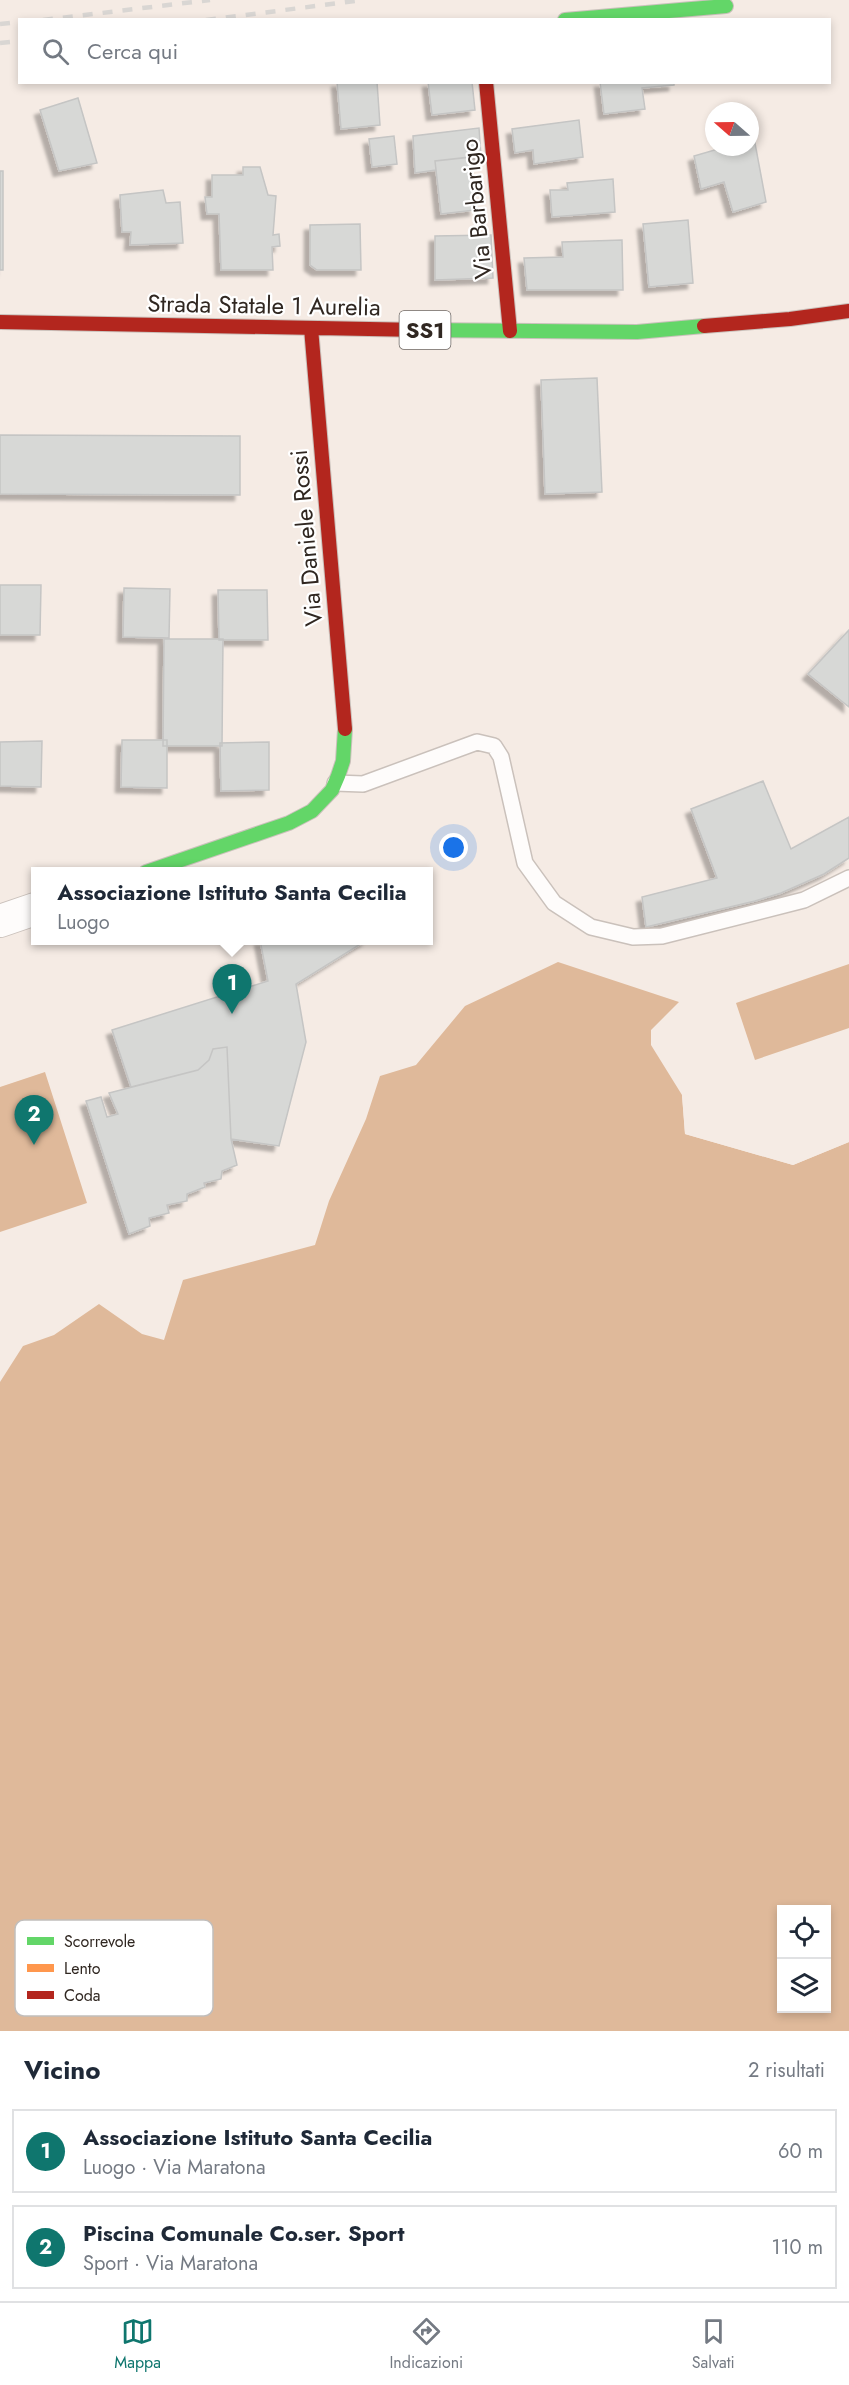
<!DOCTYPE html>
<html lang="it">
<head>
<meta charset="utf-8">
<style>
	:root { --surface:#fff; --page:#f2f2f3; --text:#1f2937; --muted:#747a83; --line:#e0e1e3; --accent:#0f766e }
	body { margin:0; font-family:Jost,sans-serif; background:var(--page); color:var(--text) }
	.controls { position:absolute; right:18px; bottom:18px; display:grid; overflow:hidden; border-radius:0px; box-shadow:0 3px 9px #0003 }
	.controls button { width:54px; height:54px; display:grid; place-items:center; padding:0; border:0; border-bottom:2px solid var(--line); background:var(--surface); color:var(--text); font:30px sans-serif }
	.compass { position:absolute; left:705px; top:102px; width:54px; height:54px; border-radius:50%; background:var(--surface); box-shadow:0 3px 9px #0003; rotate:290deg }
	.you { position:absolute; left:454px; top:848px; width:21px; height:21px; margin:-15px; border:4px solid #fff; border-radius:50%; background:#1a73e8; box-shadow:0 0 0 9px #1a73e833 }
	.badge { display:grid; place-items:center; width:39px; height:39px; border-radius:50%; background:var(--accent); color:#fff; font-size:20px; font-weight:700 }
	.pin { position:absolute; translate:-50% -50px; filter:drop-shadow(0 2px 3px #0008) }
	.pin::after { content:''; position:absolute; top:32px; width:21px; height:18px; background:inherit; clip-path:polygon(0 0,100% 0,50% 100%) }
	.popup { position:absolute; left:31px; top:867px; width:402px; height:78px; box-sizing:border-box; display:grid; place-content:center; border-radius:0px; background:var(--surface); filter:drop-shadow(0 2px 4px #0005); font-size:20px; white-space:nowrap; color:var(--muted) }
	.popup b { font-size:22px; color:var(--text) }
	.popup::after { content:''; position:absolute; left:50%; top:100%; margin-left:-12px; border:12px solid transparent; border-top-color:var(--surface) }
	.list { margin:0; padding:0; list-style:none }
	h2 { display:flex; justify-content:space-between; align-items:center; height:78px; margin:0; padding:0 24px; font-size:26px }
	h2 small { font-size:20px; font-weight:400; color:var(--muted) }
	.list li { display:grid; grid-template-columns:39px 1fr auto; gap:18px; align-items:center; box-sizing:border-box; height:84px; margin:0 12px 12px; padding:0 12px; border:2px solid var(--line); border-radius:0px }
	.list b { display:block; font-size:22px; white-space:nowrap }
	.list p { margin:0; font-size:20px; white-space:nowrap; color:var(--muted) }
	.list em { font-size:20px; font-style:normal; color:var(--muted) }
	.icon { flex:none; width:33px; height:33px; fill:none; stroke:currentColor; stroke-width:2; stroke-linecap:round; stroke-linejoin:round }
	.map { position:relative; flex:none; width:849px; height:2031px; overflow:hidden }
	.search { position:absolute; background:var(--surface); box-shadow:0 3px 9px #0003; left:18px; right:18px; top:18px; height:66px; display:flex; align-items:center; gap:15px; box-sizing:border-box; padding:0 21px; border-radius:0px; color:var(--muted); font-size:22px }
	.sheet { height:270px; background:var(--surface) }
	nav { display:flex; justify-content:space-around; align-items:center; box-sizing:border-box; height:84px; border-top:2px solid var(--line); background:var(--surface); font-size:16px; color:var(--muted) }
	nav a { display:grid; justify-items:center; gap:3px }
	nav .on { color:var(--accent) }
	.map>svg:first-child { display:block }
	.water { fill:#dfb99a; fill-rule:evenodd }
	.pier { fill:#f5ebe4 }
	.building { fill:#d7d8d6; stroke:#c5c5c4; stroke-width:1.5; filter:url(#shadow) }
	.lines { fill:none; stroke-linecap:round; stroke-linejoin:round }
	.lane-casing { stroke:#cac1bb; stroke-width:18 }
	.street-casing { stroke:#cac1bb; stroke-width:34 }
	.fast-casing { stroke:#cac1bb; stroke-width:16 }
	.jam-casing { stroke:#cac1bb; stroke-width:16 }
	.lane { stroke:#fefcfb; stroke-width:15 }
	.street { stroke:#fefcfb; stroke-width:32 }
	.fast { stroke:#63d668; stroke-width:14 }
	.jam { stroke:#b3261e; stroke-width:14 }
	.rail { stroke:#d9d6d3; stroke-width:4.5; stroke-dasharray:10 10; stroke-linecap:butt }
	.labels { text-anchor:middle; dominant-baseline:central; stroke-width:4.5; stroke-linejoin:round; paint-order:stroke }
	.shield { fill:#fff; stroke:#6e6864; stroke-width:1.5 }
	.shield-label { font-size:22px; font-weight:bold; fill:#302721 }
	.street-label { font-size:24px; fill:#302721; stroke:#fff }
	.key { fill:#fff; stroke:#c1bebc; stroke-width:1.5 }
	.key-label { font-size:16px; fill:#302721 }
</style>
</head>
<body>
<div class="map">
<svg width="849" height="2031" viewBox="0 0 849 2031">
	<defs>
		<filter id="shadow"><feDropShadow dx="-5.5" dy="5.5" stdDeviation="1.5" flood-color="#0004"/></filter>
	</defs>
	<rect width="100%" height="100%" fill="#f5ebe4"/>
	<path class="water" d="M558 962 679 1002 651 1030V1045L682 1095 685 1134 793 1165 849 1142V2031H0V1382L23 1346 54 1335 99 1304 142 1334 164 1340 183 1280 315 1245 329 1201 366 1119 380 1076 416 1065 465 1006ZM782 1910H826V2008H782Z
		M849 964V1028L755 1060 736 1003Z
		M45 1072 87 1203 0 1232V1087Z"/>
	<path class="pier" d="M682 1095H685L688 1132 793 1162 849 1139V1142L793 1165 685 1134Z"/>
	<path class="building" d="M337 82H377L380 125 341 129Z
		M428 82H472L475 110 432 115Z
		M600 82H674V85L642 88 645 109 604 114Z
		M78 98 97 163 59 171 40 110Z
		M579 120 583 157 534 164 533 150 515 153 512 129Z
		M479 128 481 156 435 161 436 170 415 173 413 136Z
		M394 136 397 164 372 167 369 139Z
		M754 138 766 202 733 212 724 182 701 189 694 156 725 147H750V139Z
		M469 157 475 210 441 214 435 161Z
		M243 167H260L268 195 276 196 273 235 279 234 280 246 272 247 273 270H221L219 214H207L205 197H212V175H243Z
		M0 171H3V270H0Z
		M613 179 615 212 552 217 550 190H568L567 183Z
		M163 190 166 203 180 202 183 243 130 245 131 232H122L120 195Z
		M688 220 693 283 649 287 643 224Z
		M360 224 361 270H317L310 265V225Z
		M491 235 493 278 435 280V236Z
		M622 240 623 290H527L524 258 563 257 562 242Z
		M597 378 602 492 545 494 541 380Z
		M0 435 240 436V495L0 494Z
		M0 585H41L40 635H0Z
		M124 588 170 589 169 638 123 637Z
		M218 590H267L268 640H219Z
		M849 630V707L808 674Z
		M164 639H223L222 746H163Z
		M122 740H167V788L121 787Z
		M42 741 41 787 0 786V742Z
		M269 742V790L221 791 220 743Z
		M763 781 791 849 849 817V858L824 874 781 893 755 901 646 927 642 897 717 878 691 809Z
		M260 940H367L296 984 306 1042 279 1146 231 1139 227 1047 213 1049 209 1060 198 1070 131 1087 112 1030 268 981Z
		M227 1047 231 1139 237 1165 222 1171 221 1179 204 1183 205 1187 187 1194V1201L167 1205 169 1213 149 1218 150 1226 129 1234 86 1101 101 1097 107 1117 118 1114 109 1093 198 1070 209 1060 213 1049Z"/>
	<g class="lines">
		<g class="lane-casing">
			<path id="lane" d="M335 783 363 784 477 742 494 746 501 757 525 863 554 903 591 927 633 937 662 936 804 900 849 878"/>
		</g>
		<g class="street-casing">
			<path id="street" d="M0 921 35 909"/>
		</g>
		<g class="fast-casing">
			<path id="fast" d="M565 20 726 6
				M420 330 637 332 704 326
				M146 872 289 823 312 811 332 790 338 776 343 761 345 729"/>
		</g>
		<g class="jam-casing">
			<path id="jam" d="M486 82 510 331
				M0 322 420 330
				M704 326 790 319 849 311
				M311 328 345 729"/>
		</g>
		<use href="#lane" class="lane"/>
		<use href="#street" class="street"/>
		<use href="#fast" class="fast"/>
		<use href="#jam" class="jam"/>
		<path class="rail" d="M43 20 210 0
			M206 20 363 0
			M0 24 20 22
			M0 43 20 41"/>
	</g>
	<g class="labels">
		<rect class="shield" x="399.5" y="311" width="51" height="38" rx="4.5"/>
		<g class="shield-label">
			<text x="425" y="330">SS1</text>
		</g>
		<g class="street-label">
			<text transform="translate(476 209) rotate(-96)">Via Barbarigo</text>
			<text transform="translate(264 305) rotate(1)">Strada Statale 1 Aurelia</text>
			<text transform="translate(306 538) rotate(-95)">Via Daniele Rossi</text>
		</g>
	</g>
	<rect x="15" y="1920" width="198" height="96" rx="9" class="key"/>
	<rect x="27" y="1937" width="27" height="8" fill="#63d668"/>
	<rect x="27" y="1964" width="27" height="8" fill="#ff974d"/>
	<rect x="27" y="1991" width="27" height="8" fill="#b3261e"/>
	<g class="key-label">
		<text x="64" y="1947">Scorrevole</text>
		<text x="64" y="1974">Lento</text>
		<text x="64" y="2001">Coda</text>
	</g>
</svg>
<div class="controls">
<button><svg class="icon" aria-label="locate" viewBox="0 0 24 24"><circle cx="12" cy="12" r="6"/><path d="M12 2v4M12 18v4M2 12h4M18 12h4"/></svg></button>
<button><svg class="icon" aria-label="layers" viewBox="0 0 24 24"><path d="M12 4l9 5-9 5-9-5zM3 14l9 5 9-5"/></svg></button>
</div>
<svg class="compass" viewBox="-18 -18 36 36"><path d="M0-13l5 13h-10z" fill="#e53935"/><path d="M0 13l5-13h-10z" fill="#747a83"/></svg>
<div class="you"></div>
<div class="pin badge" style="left:232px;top:1014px">1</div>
<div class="popup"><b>Associazione Istituto Santa Cecilia</b>Luogo</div>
<div class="pin badge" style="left:34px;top:1145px">2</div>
<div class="search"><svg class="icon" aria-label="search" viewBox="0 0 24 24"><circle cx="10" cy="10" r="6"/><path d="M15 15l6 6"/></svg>Cerca qui</div>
</div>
<section class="sheet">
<h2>Vicino<small>2 risultati</small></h2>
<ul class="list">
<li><span class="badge">1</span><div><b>Associazione Istituto Santa Cecilia</b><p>Luogo · Via Maratona</p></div><em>60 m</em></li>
<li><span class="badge">2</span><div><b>Piscina Comunale Co.ser. Sport</b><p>Sport · Via Maratona</p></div><em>110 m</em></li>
</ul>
</section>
<nav>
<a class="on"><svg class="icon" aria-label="map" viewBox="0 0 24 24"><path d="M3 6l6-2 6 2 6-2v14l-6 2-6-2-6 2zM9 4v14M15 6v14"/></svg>Mappa</a>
<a><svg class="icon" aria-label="directions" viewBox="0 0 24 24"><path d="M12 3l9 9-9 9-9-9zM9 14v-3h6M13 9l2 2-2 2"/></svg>Indicazioni</a>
<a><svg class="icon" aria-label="saved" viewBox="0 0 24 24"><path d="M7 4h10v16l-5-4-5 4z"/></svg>Salvati</a>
</nav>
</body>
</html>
